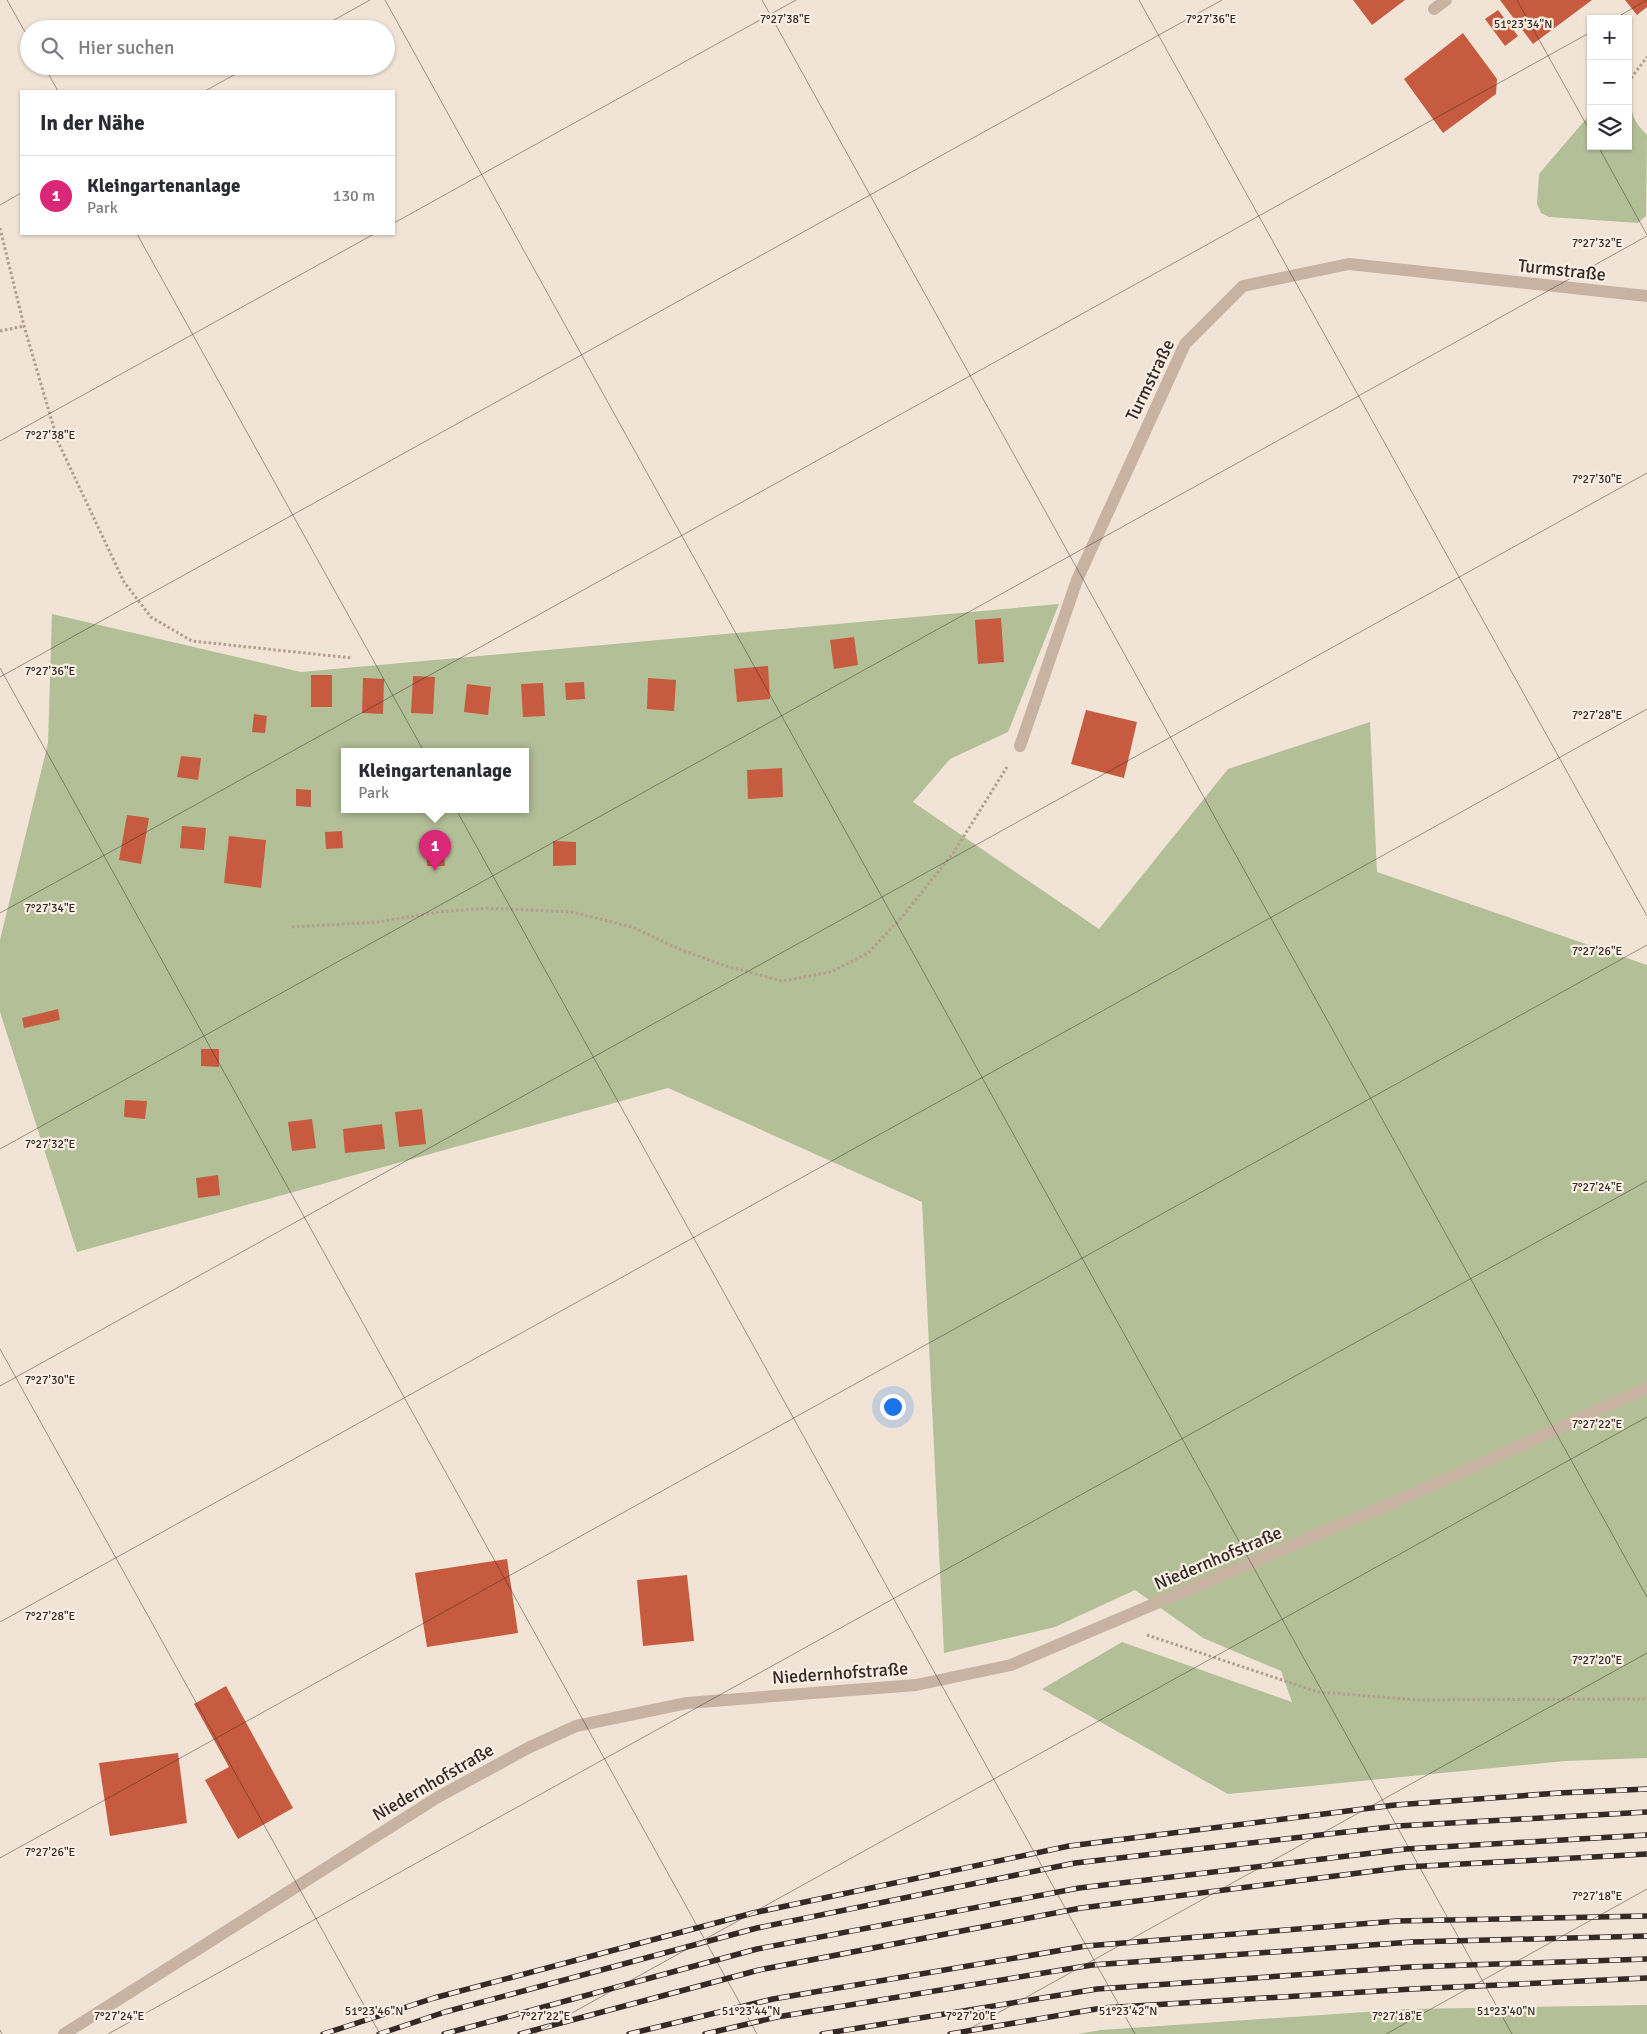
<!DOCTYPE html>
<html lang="de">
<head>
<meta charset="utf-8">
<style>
	:root { --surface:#fff; --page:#f2f2f3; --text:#2b2b33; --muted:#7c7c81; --line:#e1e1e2; --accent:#db2777 }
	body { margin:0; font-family:Signika,sans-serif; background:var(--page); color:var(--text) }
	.controls { position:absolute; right:15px; top:15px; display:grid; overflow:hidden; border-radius:0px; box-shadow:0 1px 4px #0004 }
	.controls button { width:45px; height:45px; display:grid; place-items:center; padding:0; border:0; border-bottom:1px solid var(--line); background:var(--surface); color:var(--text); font:25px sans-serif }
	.you { position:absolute; left:892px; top:1406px; width:18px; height:18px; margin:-12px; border:4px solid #fff; border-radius:50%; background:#1a73e8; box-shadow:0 0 0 8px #1a73e833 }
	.badge { display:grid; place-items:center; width:32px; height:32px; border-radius:50%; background:var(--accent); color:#fff; font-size:16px; font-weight:700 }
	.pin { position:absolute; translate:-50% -41px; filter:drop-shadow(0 1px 2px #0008) }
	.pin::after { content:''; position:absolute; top:26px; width:18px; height:15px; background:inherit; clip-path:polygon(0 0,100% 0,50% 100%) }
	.popup { position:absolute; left:341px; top:748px; width:188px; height:65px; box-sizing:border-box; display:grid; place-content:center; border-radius:0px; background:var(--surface); filter:drop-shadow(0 1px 4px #0005); font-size:16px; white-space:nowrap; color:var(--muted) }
	.popup b { font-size:19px; color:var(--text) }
	.popup::after { content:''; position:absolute; left:50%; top:100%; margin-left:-10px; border:10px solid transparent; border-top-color:var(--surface) }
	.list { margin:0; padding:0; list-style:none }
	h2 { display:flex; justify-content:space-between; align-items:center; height:65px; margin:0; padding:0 20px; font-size:21px }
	h2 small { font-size:16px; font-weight:400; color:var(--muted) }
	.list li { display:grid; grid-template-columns:32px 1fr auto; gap:15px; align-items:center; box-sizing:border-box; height:80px; padding:0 20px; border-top:1px solid var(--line) }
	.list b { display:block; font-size:19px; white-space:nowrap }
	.list p { margin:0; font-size:16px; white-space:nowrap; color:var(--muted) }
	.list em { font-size:16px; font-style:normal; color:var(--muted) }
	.icon { flex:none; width:28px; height:28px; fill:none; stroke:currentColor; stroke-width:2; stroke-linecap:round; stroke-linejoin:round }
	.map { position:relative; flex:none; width:1647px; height:2034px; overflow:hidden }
	.search { position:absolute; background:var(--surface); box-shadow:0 1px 4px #0004; left:20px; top:20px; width:375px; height:55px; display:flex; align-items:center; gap:12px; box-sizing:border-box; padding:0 18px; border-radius:28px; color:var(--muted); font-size:19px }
	.panel { position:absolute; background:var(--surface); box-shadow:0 1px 4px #0004; left:20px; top:90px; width:375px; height:145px; border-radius:0px }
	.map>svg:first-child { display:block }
	.green { fill:#b3bf97; fill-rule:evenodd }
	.building { fill:#c75b3f }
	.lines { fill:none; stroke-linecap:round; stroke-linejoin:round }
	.path { stroke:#b49d8d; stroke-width:3; stroke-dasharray:2.5 2.5; stroke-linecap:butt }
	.minor { stroke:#c8b3a3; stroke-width:12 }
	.rail-casing { stroke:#332925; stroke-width:5.5 }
	.rail { stroke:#f9eee3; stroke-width:4; stroke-dasharray:11; stroke-linecap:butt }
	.ticks { fill:none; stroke:#332925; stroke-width:1; stroke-opacity:0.45 }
	.labels { text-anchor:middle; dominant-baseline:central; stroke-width:4.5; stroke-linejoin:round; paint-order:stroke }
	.street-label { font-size:18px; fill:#332925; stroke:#f9eee3 }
	.ticks-label { font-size:12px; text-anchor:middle; fill:#332925; stroke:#f9eee3; stroke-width:4.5; stroke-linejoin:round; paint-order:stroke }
</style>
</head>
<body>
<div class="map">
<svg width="1647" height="2034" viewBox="0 0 1647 2034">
	<rect width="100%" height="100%" fill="#f1e4d7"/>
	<path class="green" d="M1628 93 1631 95C1630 113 1634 122 1647 135L1646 216 1638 223 1549 217 1541 213 1537 204 1539 174 1591 113V146H1628Z
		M1059 604 1008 732 950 759 913 802 1099 929 1228 769 1370 722 1377 872 1647 965V1758L1565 1761 1228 1794 1042 1689 1122 1642 1292 1702 1281 1671 1203 1638 1135 1590 1055 1627 944 1653 922 1202 668 1088 77 1252 0 1012V940L48 743 52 614 301 672ZM345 752H525V810H345Z
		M1647 2005V2034H1078L1101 2030 1409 2009Z"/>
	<path class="building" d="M1353 0H1405L1372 25Z
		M1500 0H1592L1533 44Z
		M1625 0H1647V7L1637 15Z
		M1498 10 1518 36 1505 46 1485 19Z
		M1463 33 1497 79 1496 94 1443 133 1404 79Z
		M1001 618 1004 662 978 664 975 620Z
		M854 637 858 665 834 669 830 640Z
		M768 666 770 699 737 702 734 669Z
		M311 675H332V707H311Z
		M413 676 435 677 433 714 411 713Z
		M363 678 384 679 383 714 362 713Z
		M648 678 676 680 674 711 647 709Z
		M584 682 585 699 566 700 565 683Z
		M543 683 545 716 523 717 521 684Z
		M467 684 491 687 488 715 464 712Z
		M1086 710 1137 722 1124 778 1071 764Z
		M254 714 267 716 265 733 252 732Z
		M181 756 201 758 198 780 177 777Z
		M782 768 783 797 748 799 747 770Z
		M296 789 311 790V807L296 806Z
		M127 815 149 818 141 864 119 860Z
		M182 826 206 828 204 850 180 848Z
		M342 831 343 848 326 849 325 832Z
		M229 836 266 840 261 888 224 883Z
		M553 841 576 842V865L553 866Z
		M426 848H444L445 866H427Z
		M58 1009 60 1020 24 1028 22 1018Z
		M201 1049H219V1067L201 1066Z
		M125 1100 147 1101 145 1119 124 1117Z
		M422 1109 426 1144 399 1147 395 1112Z
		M312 1119 316 1148 292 1151 288 1122Z
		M382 1124 385 1149 345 1153 343 1129Z
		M218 1175 220 1195 198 1198 196 1178Z
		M507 1559 518 1633 427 1647 415 1573Z
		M687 1575 694 1641 643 1646 637 1580Z
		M226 1686 293 1808 238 1839 205 1780 229 1767 194 1704Z
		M178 1753 187 1823 110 1836 99 1763Z"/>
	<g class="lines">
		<path class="path" d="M1628 82 1647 57
			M0 228 24 326 58 442 124 582 151 617 192 641 352 658
			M0 331 24 326
			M292 927 378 922 439 912 486 908 572 912 632 927 679 949 726 966 782 981 831 972 868 953 902 917 954 852 1007 767
			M1147 1635 1318 1692 1419 1700 1647 1699"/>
		<path class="minor" d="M1434 9 1446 0
			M1020 746 1077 580 1185 344 1243 286 1349 264 1647 296
			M64 2034 438 1797 528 1748 576 1726 687 1703 916 1685 1011 1665 1429 1487 1647 1388"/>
		<g class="rail-casing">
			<path id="rail" d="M323 2034 434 1998 753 1913 1069 1846 1395 1805 1559 1793 1647 1789
				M379 2034 445 2012 757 1928 1075 1863 1398 1826 1647 1812
				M444 2034 757 1949 1079 1888 1406 1849 1647 1835
				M520 2034 759 1970 1081 1908 1406 1867 1647 1854
				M629 2034 773 1999 1086 1946 1397 1921 1647 1916
				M705 2034 777 2017 1092 1965 1412 1942 1647 1936
				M822 2034 1097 1989 1410 1967 1647 1959
				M950 2034 1102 2008 1412 1989 1647 1978"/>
		</g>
		<use href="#rail" class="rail"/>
	</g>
	<path class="ticks" d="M7 0 29 39M385 0 1512 2034M762 0 1647 1597M1139 0 1647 916M1517 0 1591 133M1614 19 1647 0M318 29 370 0M44 66 58 91M205 91 250 66M1598 146 1647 235M0 205 21 193M394 223 796 0M137 234 1135 2034M0 441 374 234M0 668 757 2034M0 677 1222 0M0 913 1591 32M0 1149 1647 236M0 1349 380 2034M0 1386 1647 473M0 1622 1647 709M0 1858 1647 945M0 2030 2 2034M108 2034 1647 1181M534 2034 1647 1417M960 2034 1647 1653M1386 2034 1647 1889"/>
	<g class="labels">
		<g class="street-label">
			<text transform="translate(1562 270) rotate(6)">Turmstraße</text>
			<text transform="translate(1150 380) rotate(-64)">Turmstraße</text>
			<text transform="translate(1218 1558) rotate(-23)">Niedernhofstraße</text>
			<text transform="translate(840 1673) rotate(-4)">Niedernhofstraße</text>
			<text transform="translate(433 1782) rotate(-30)">Niedernhofstraße</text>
		</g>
	</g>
	<g class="ticks-label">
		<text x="785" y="23">7°27'38"E</text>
		<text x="1211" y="23">7°27'36"E</text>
		<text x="1523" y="28">51°23'34"N</text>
		<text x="1597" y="247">7°27'32"E</text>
		<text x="50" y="439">7°27'38"E</text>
		<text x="1597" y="483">7°27'30"E</text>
		<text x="50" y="675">7°27'36"E</text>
		<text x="1597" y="719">7°27'28"E</text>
		<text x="50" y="912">7°27'34"E</text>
		<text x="1597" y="955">7°27'26"E</text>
		<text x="50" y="1148">7°27'32"E</text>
		<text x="1597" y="1191">7°27'24"E</text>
		<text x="50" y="1384">7°27'30"E</text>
		<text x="1597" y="1428">7°27'22"E</text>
		<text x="50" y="1620">7°27'28"E</text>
		<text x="1597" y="1664">7°27'20"E</text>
		<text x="50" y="1856">7°27'26"E</text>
		<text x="1597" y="1900">7°27'18"E</text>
		<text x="374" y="2015">51°23'46"N</text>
		<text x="751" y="2015">51°23'44"N</text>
		<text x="1128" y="2015">51°23'42"N</text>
		<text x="1506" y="2015">51°23'40"N</text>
		<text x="119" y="2020">7°27'24"E</text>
		<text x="545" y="2020">7°27'22"E</text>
		<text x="971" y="2020">7°27'20"E</text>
		<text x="1397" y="2020">7°27'18"E</text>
	</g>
</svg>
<div class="controls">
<button>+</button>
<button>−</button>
<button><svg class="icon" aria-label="layers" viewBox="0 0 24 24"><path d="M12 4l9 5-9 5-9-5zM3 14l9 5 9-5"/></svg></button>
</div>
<div class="you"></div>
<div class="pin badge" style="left:435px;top:871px">1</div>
<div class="popup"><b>Kleingartenanlage</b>Park</div>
<div class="search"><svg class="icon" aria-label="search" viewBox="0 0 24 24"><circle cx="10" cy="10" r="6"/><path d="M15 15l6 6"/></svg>Hier suchen</div>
<section class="panel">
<h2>In der Nähe<small></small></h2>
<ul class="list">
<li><span class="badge">1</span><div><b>Kleingartenanlage</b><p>Park</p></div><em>130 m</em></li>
</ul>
</section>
</div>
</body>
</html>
